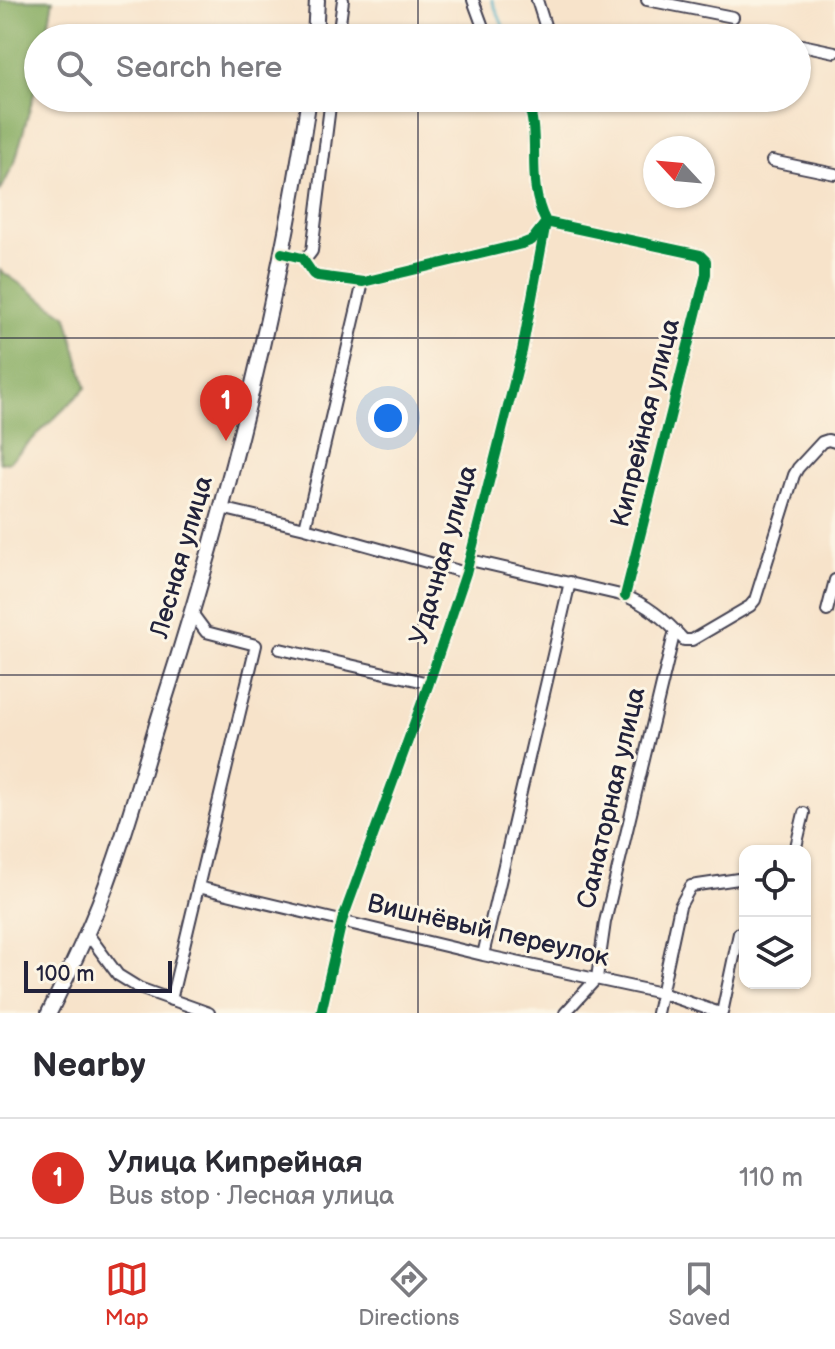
<!DOCTYPE html>
<html lang="en">
<head>
<meta charset="utf-8">
<style>
	:root { --surface:#fff; --page:#f2f2f3; --text:#2b2b33; --muted:#7c7c81; --line:#e1e1e2; --accent:#d93025 }
	body { margin:0; font-family:"Balsamiq Sans",sans-serif; background:var(--page); color:var(--text) }
	.controls { position:absolute; right:24px; bottom:24px; display:grid; overflow:hidden; border-radius:16px; box-shadow:0 2px 6px #0004 }
	.controls button { width:72px; height:72px; display:grid; place-items:center; padding:0; border:0; border-bottom:2px solid var(--line); background:var(--surface); color:var(--text); font:40px sans-serif }
	.compass { position:absolute; left:643px; top:136px; width:72px; height:72px; border-radius:50%; background:var(--surface); box-shadow:0 2px 6px #0004; rotate:296deg }
	.scale { position:absolute; left:24px; bottom:20px; width:148px; box-sizing:border-box; padding-left:8px; border:4px solid #22223b; border-top:0; font-size:22px; line-height:28px; white-space:nowrap; color:#22223b; -webkit-text-stroke:6px #fcf5e5; paint-order:stroke }
	.you { position:absolute; left:388px; top:418px; width:28px; height:28px; margin:-20px; border:6px solid #fff; border-radius:50%; background:#1a73e8; box-shadow:0 0 0 12px #1a73e833 }
	.badge { display:grid; place-items:center; width:52px; height:52px; border-radius:50%; background:var(--accent); color:#fff; font-size:26px; font-weight:700 }
	.pin { position:absolute; translate:-50% -66px; filter:drop-shadow(0 2px 4px #0008) }
	.pin::after { content:''; position:absolute; top:42px; width:28px; height:24px; background:inherit; clip-path:polygon(0 0,100% 0,50% 100%) }
	.list { margin:0; padding:0; list-style:none }
	h2 { display:flex; justify-content:space-between; align-items:center; height:104px; margin:0; padding:0 32px; font-size:34px }
	h2 small { font-size:26px; font-weight:400; color:var(--muted) }
	.list li { display:grid; grid-template-columns:52px 1fr auto; gap:24px; align-items:center; box-sizing:border-box; height:120px; padding:0 32px; border-top:2px solid var(--line) }
	.list b { display:block; font-size:30px; white-space:nowrap }
	.list p { margin:0; font-size:26px; white-space:nowrap; color:var(--muted) }
	.list em { font-size:26px; font-style:normal; color:var(--muted) }
	.icon { flex:none; width:44px; height:44px; fill:none; stroke:currentColor; stroke-width:2; stroke-linecap:round; stroke-linejoin:round }
	.map { position:relative; flex:none; width:835px; height:1013px; overflow:hidden }
	.search { position:absolute; background:var(--surface); box-shadow:0 2px 6px #0004; left:24px; right:24px; top:24px; height:88px; display:flex; align-items:center; gap:20px; box-sizing:border-box; padding:0 28px; border-radius:44px; color:var(--muted); font-size:30px }
	.sheet { height:224px; background:var(--surface) }
	nav { display:flex; justify-content:space-around; align-items:center; box-sizing:border-box; height:112px; border-top:2px solid var(--line); background:var(--surface); font-size:22px; color:var(--muted) }
	nav a { display:grid; justify-items:center; gap:4px }
	nav .on { color:var(--accent) }
	.map>svg:first-child { display:block }
	.forest { fill:#84aa5f; stroke:#53664d; stroke-width:2 }
	.lines { fill:none; stroke-linecap:round; stroke-linejoin:round }
	.stream { stroke:#42aac2; stroke-width:3 }
	.minor-casing { stroke:#423f50; stroke-width:14 }
	.major-casing { stroke:#423f50; stroke-width:18 }
	.minor { stroke:#fff; stroke-width:10 }
	.major { stroke:#fff; stroke-width:14 }
	.cycleway-casing { stroke:#fcf5e5; stroke-width:15 }
	.cycleway { stroke:#00873e; stroke-width:10 }
	.grid { fill:none; stroke:#22223b; stroke-width:2; stroke-opacity:0.55 }
	.labels { text-anchor:middle; dominant-baseline:central; stroke-width:6; stroke-linejoin:round; paint-order:stroke }
	.street-label { font-size:26px; fill:#22223b; stroke:#fcf5e5 }
</style>
</head>
<body>
<div class="map">
<svg width="835" height="1013" viewBox="0 0 835 1013">
	<rect width="100%" height="100%" fill="#fcf5e5"/>
	<filter id="ink" filterUnits="userSpaceOnUse"><feTurbulence type="fractalNoise" baseFrequency=".0125" numOctaves="2"/><feDisplacementMap in="SourceGraphic" scale="16" xChannelSelector="R" yChannelSelector="G"/><feConvolveMatrix kernelMatrix="1 2 1 2 8 2 1 2 1" color-interpolation-filters="sRGB"/></filter>
	<filter id="wash" filterUnits="userSpaceOnUse"><feTurbulence type="fractalNoise" baseFrequency=".006" numOctaves="4" result="noise"/><feDisplacementMap in="SourceGraphic" scale="32" xChannelSelector="R" yChannelSelector="G"/><feGaussianBlur stdDeviation="1.8" result="paint"/><feColorMatrix in="noise" values="0 0 0 0 0 0 0 0 0 0 0 0 0 0 0 0 0 1.4 0 .05"/><feComposite in="paint" operator="in"/></filter>
	<g filter="url(#wash)">
		<rect width="100%" height="100%" fill="#f7e3ca"/>
		<path class="forest" d="M0 0H53L46 38H38V79L15 162 0 192Z
			M0 270 67 316 86 388 9 462 0 463Z"/>
		<g class="lines">
			<path class="stream" d="M492 0 504 28"/>
		</g>
	</g>
	<g filter="url(#ink)">
		<g class="lines">
			<g class="minor-casing">
				<path id="minor" d="M473 0 487 38
					M537 0 549 38
					M647 0 733 17
					M338 38 343 0
					M797 44 835 52
					M772 161 835 174
					M282 253 302 258 313 274 318 276 363 282 522 244 532 240 546 222 700 255 706 261V274L625 596
					M302 258 309 255 312 251 331 98
					M221 508 305 528 466 573
					M305 528 363 282
					M470 560 625 596C649 605 667 621 684 640H692L750 606 755 600 794 475 798 468 822 442 828 440 835 442
					M827 611 835 580
					M280 649 429 683
					M795 851 804 813
					M198 887 483 955 661 993 720 1013
					M87 933 118 975 139 988 209 1013
					M483 955 570 582
					M171 1000 256 645 206 632 192 613
					M321 1013 342 921 429 683 466 573 522 351 546 222C524 179 543 138 526 98
					M565 1013 597 978 605 922 675 630
					M657 1013 680 906 691 886 745 878
					M722 1013 739 933"/>
			</g>
			<g class="major-casing">
				<path id="major" d="M315 38 317 0
					M49 1013C72 966 95 919 112 869 131 816 145 762 162 708 226 509 278 305 309 98"/>
			</g>
			<use href="#minor" class="minor"/>
			<use href="#major" class="major"/>
			<g class="cycleway-casing">
				<path id="cycleway" d="M282 253 302 258 313 274 318 276 363 282 522 244 532 240 546 222 700 255 706 261V274L625 596
					M321 1013 342 921 429 683 466 573 522 351 546 222C524 179 543 138 526 98"/>
			</g>
			<use href="#cycleway" class="cycleway"/>
		</g>
	</g>
	<path class="grid" d="M418 0V38M418 98V1013M0 338H835M0 675H835"/>
	<g class="labels">
		<g class="street-label">
			<text transform="translate(646 423) rotate(-76)">Кипрейная улица</text>
			<text transform="translate(444 555) rotate(-74)">Удачная улица</text>
			<text transform="translate(182 557) rotate(-74)">Лесная улица</text>
			<text transform="translate(612 798) rotate(-77)">Санаторная улица</text>
			<text transform="translate(488 931) rotate(13)">Вишнёвый переулок</text>
		</g>
	</g>
</svg>
<div class="controls">
<button><svg class="icon" aria-label="locate" viewBox="0 0 24 24"><circle cx="12" cy="12" r="6"/><path d="M12 2v4M12 18v4M2 12h4M18 12h4"/></svg></button>
<button><svg class="icon" aria-label="layers" viewBox="0 0 24 24"><path d="M12 4l9 5-9 5-9-5zM3 14l9 5 9-5"/></svg></button>
</div>
<svg class="compass" viewBox="-18 -18 36 36"><path d="M0-13l5 13h-10z" fill="#e53935"/><path d="M0 13l5-13h-10z" fill="#7c7c81"/></svg>
<div class="scale">100 m</div>
<div class="you"></div>
<div class="pin badge" style="left:226px;top:441px">1</div>
<div class="search"><svg class="icon" aria-label="search" viewBox="0 0 24 24"><circle cx="10" cy="10" r="6"/><path d="M15 15l6 6"/></svg>Search here</div>
</div>
<section class="sheet">
<h2>Nearby<small></small></h2>
<ul class="list">
<li><span class="badge">1</span><div><b>Улица Кипрейная</b><p>Bus stop · Лесная улица</p></div><em>110 m</em></li>
</ul>
</section>
<nav>
<a class="on"><svg class="icon" aria-label="map" viewBox="0 0 24 24"><path d="M3 6l6-2 6 2 6-2v14l-6 2-6-2-6 2zM9 4v14M15 6v14"/></svg>Map</a>
<a><svg class="icon" aria-label="directions" viewBox="0 0 24 24"><path d="M12 3l9 9-9 9-9-9zM9 14v-3h6M13 9l2 2-2 2"/></svg>Directions</a>
<a><svg class="icon" aria-label="saved" viewBox="0 0 24 24"><path d="M7 4h10v16l-5-4-5 4z"/></svg>Saved</a>
</nav>
</body>
</html>
